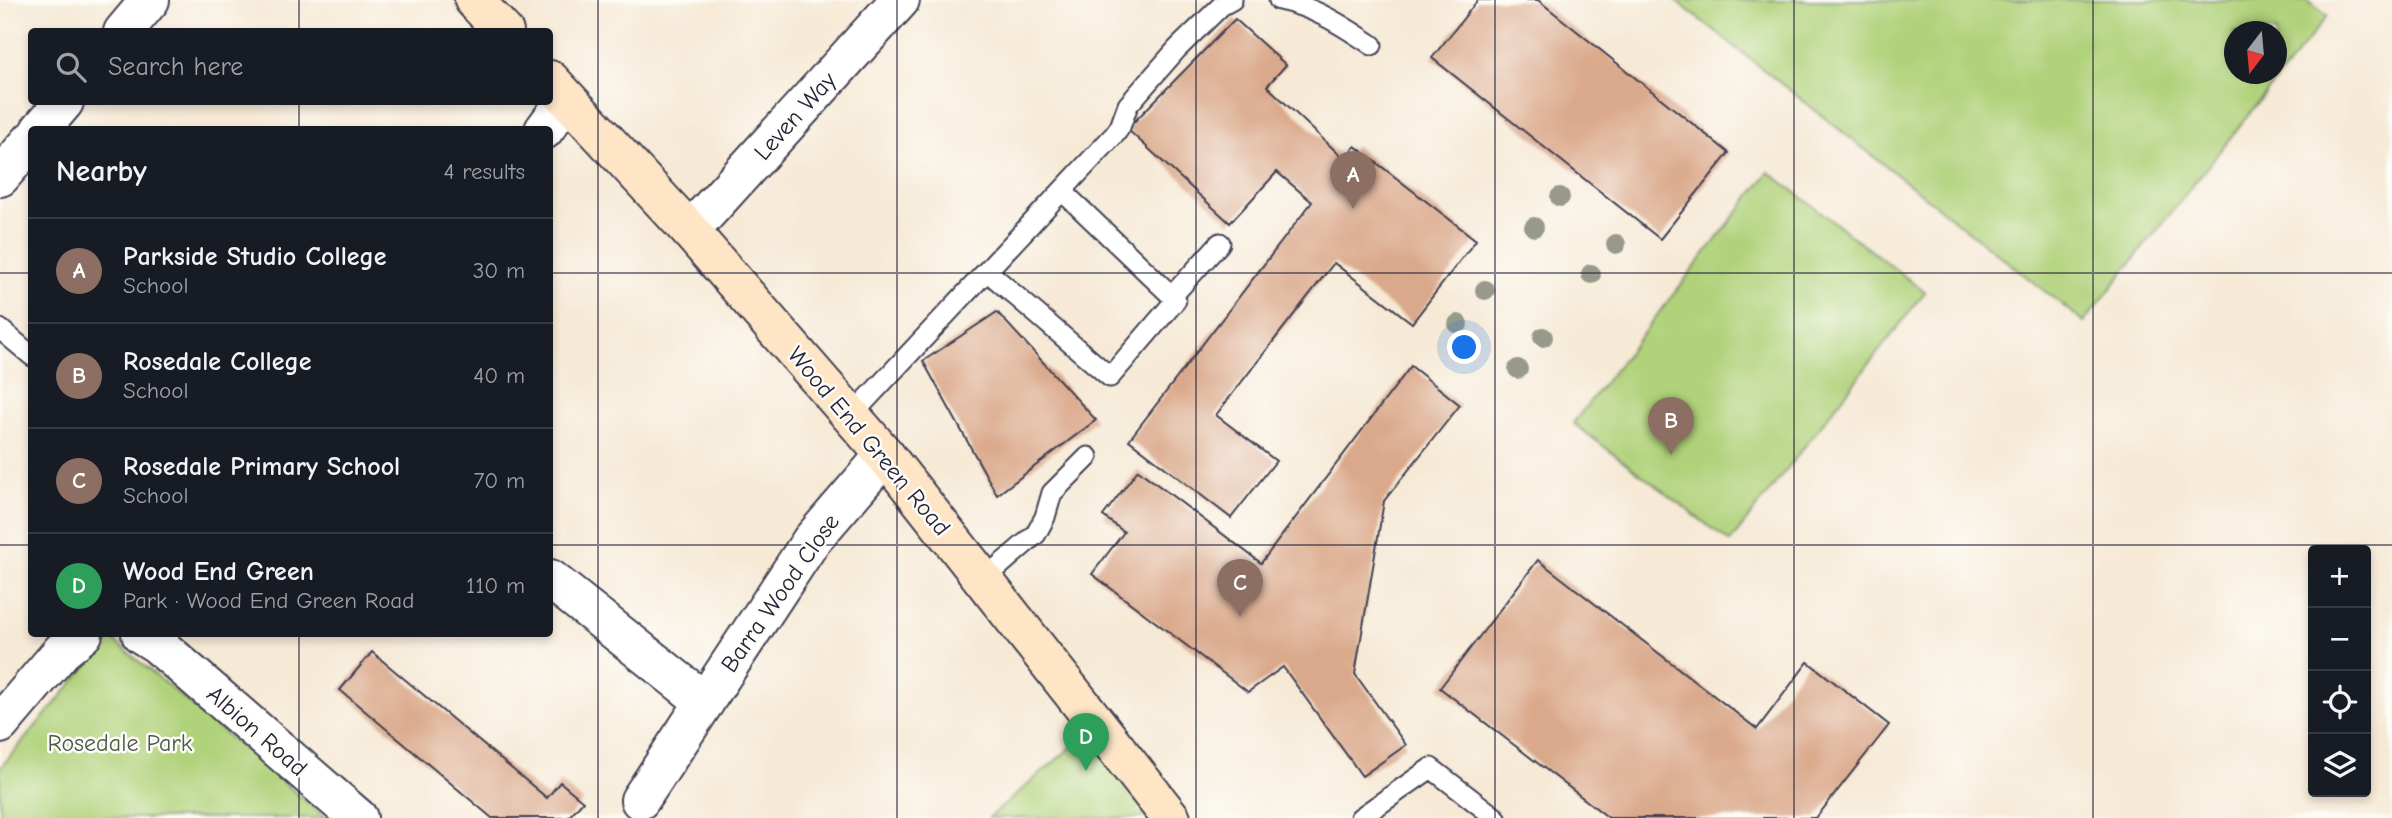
<!DOCTYPE html>
<html lang="en">
<head>
<meta charset="utf-8">
<style>
	:root { --surface:#171b24; --page:#242831; --text:#f1f3f6; --muted:#9ea1a6; --line:#363941; --accent:#0b8043 }
	body { margin:0; font-family:"Comic Neue",sans-serif; background:var(--page); color:var(--text) }
	.controls { position:absolute; right:21px; bottom:21px; display:grid; overflow:hidden; border-radius:7px; box-shadow:0 4px 10px #0003 }
	.controls button { width:63px; height:63px; display:grid; place-items:center; padding:0; border:0; border-bottom:2px solid var(--line); background:var(--surface); color:var(--text); font:35px sans-serif }
	.compass { position:absolute; left:2224px; top:21px; width:63px; height:63px; border-radius:50%; background:var(--surface); box-shadow:0 4px 10px #0003; rotate:196deg }
	.you { position:absolute; left:1465px; top:348px; width:24px; height:24px; margin:-18px; border:5px solid #fff; border-radius:50%; background:#1a73e8; box-shadow:0 0 0 10px #1a73e833 }
	.badge { display:grid; place-items:center; width:46px; height:46px; border-radius:50%; background:var(--accent); color:#fff; font-size:23px; font-weight:700 }
	.pin { position:absolute; translate:-50% -58px; filter:drop-shadow(0 2px 4px #0008) }
	.pin::after { content:''; position:absolute; top:37px; width:24px; height:21px; background:inherit; clip-path:polygon(0 0,100% 0,50% 100%) }
	.list { margin:0; padding:0; list-style:none }
	h2 { display:flex; justify-content:space-between; align-items:center; height:91px; margin:0; padding:0 28px; font-size:30px }
	h2 small { font-size:23px; font-weight:400; color:var(--muted) }
	.list li { display:grid; grid-template-columns:46px 1fr auto; gap:21px; align-items:center; box-sizing:border-box; height:105px; padding:0 28px; border-top:2px solid var(--line) }
	.list b { display:block; font-size:26px; white-space:nowrap }
	.list p { margin:0; font-size:23px; white-space:nowrap; color:var(--muted) }
	.list em { font-size:23px; font-style:normal; color:var(--muted) }
	.icon { flex:none; width:38px; height:38px; fill:none; stroke:currentColor; stroke-width:2; stroke-linecap:round; stroke-linejoin:round }
	.map { position:relative; flex:none; width:2392px; height:818px; overflow:hidden }
	.search { position:absolute; background:var(--surface); box-shadow:0 4px 10px #0003; left:28px; top:28px; width:525px; height:77px; display:flex; align-items:center; gap:18px; box-sizing:border-box; padding:0 24px; border-radius:7px; color:var(--muted); font-size:26px }
	.panel { position:absolute; background:var(--surface); box-shadow:0 4px 10px #0003; left:28px; top:126px; width:525px; height:511px; border-radius:7px }
	.map>svg:first-child { display:block }
	.green { fill:#b0d27a; stroke:#697a5a; stroke-width:2; fill-rule:evenodd }
	.building { fill:#daa88a }
	.lines { fill:none; stroke-linecap:round; stroke-linejoin:round }
	.lane-casing { stroke:#424052; stroke-width:23 }
	.street-casing { stroke:#424052; stroke-width:42 }
	.secondary-casing { stroke:#424052; stroke-width:42 }
	.lane { stroke:#fff; stroke-width:19 }
	.street { stroke:#fff; stroke-width:38 }
	.secondary { stroke:#fde5c5; stroke-width:38 }
	.tree { fill:#99998b }
	.grid { fill:none; stroke:#22223b; stroke-width:2; stroke-opacity:0.55 }
	.labels { text-anchor:middle; dominant-baseline:central; stroke-width:5; stroke-linejoin:round; paint-order:stroke }
	.street-label { font-size:24px; fill:#22223b; stroke:#fdfcf7 }
	.park-label { font-size:24px; fill:#4d574e; stroke:#fdfcf7 }
</style>
</head>
<body>
<div class="map">
<svg width="2392" height="818" viewBox="0 0 2392 818">
	<rect width="100%" height="100%" fill="#fdfcf7"/>
	<filter id="ink" filterUnits="userSpaceOnUse"><feTurbulence type="fractalNoise" baseFrequency=".0143" numOctaves="2"/><feDisplacementMap in="SourceGraphic" scale="14" xChannelSelector="R" yChannelSelector="G"/><feConvolveMatrix kernelMatrix="1 2 1 2 8 2 1 2 1" color-interpolation-filters="sRGB"/></filter>
	<filter id="wash" filterUnits="userSpaceOnUse"><feTurbulence type="fractalNoise" baseFrequency=".00686" numOctaves="4" result="noise"/><feDisplacementMap in="SourceGraphic" scale="28" xChannelSelector="R" yChannelSelector="G"/><feGaussianBlur stdDeviation="1.57" result="paint"/><feColorMatrix in="noise" values="0 0 0 0 0 0 0 0 0 0 0 0 0 0 0 0 0 1.4 0 .05"/><feComposite in="paint" operator="in"/></filter>
	<g filter="url(#wash)">
		<rect width="100%" height="100%" fill="#f6e9d5"/>
		<path class="green" d="M1675 0H2307L2327 16 2084 322ZM2234 32H2276V74H2234Z
			M1769 172 1925 292 1730 542 1573 423Z
			M111 638 326 818H0V768Z
			M1097 725 1160 818H989Z"/>
		<g id="blocks">
			<path class="building" d="M1478 0H1538L1729 153 1660 239 1432 58Z
				M1235 19 1286 65 1267 86 1345 160 1355 146 1476 240 1412 323 1334 263 1216 415 1276 461 1231 518 1129 440 1312 202 1277 172 1230 223 1127 129Z
				M997 312 1096 420 997 495 923 361Z
				M1411 366 1460 405 1384 501 1355 674 1406 745 1362 776 1283 667 1248 692 1092 574 1124 532 1103 516 1138 470 1261 563Z
				M1538 560 1757 729 1808 662 1889 725 1816 818H1609L1440 688Z
				M372 652 547 798 560 782 583 801 568 818H492L340 690Z"/>
		</g>
	</g>
	<g filter="url(#ink)">
		<use href="#blocks" fill-opacity="0" stroke="#424052" stroke-width="2"/>
		<g class="lines">
			<g class="lane-casing">
				<path id="lane" d="M1279 0C1314 7 1342 25 1372 45
					M987 271 1110 377 1176 300 1062 191
					M1172 296 1220 243
					M0 329 32 356
					M851 416 1115 134 1120 127 1128 105 1177 49 1221 6 1232 0
					M983 580 1036 534 1045 517 1052 493 1088 457
					M1360 818 1431 768 1496 818"/>
			</g>
			<g class="street-casing">
				<path id="street" d="M123 32 150 0
					M40 130 64 102
					M544 130 567 99
					M0 177 32 140
					M690 231 900 0
					M550 579 705 702
					M141 634 157 644 358 818
					M0 724 62 651 83 634
					M640 800 811 541 885 455"/>
			</g>
			<g class="secondary-casing">
				<path id="secondary" d="M474 0 504 32
					M550 80 690 231 885 455 1171 818"/>
			</g>
			<use href="#lane" class="lane"/>
			<use href="#street" class="street"/>
			<use href="#secondary" class="secondary"/>
		</g>
		<g class="tree">
			<circle cx="1560" cy="197" r="10"/>
			<circle cx="1534" cy="227" r="10"/>
			<circle cx="1616" cy="244" r="10"/>
			<circle cx="1591" cy="274" r="10"/>
			<circle cx="1485" cy="290" r="10"/>
			<circle cx="1458" cy="324" r="10"/>
			<circle cx="1543" cy="337" r="10"/>
			<circle cx="1518" cy="369" r="10"/>
		</g>
	</g>
	<path class="grid" d="M299 0V32M598 0V818M897 0V818M1196 0V818M1495 0V818M1794 0V818M2093 0V818M299 102V130M0 273H32M550 273H2392M0 545H32M550 545H2392M299 634V818"/>
	<g class="labels">
		<g class="street-label">
			<text transform="translate(795 116) rotate(-48)">Leven Way</text>
			<text transform="translate(869 441) rotate(50)">Wood End Green Road</text>
			<text transform="translate(780 593) rotate(-55)">Barra Wood Close</text>
			<text transform="translate(257 731) rotate(41)">Albion Road</text>
		</g>
		<g class="park-label">
			<text x="120" y="743">Rosedale Park</text>
		</g>
	</g>
</svg>
<div class="controls">
<button>+</button>
<button>−</button>
<button><svg class="icon" aria-label="locate" viewBox="0 0 24 24"><circle cx="12" cy="12" r="6"/><path d="M12 2v4M12 18v4M2 12h4M18 12h4"/></svg></button>
<button><svg class="icon" aria-label="layers" viewBox="0 0 24 24"><path d="M12 4l9 5-9 5-9-5zM3 14l9 5 9-5"/></svg></button>
</div>
<svg class="compass" viewBox="-18 -18 36 36"><path d="M0-13l5 13h-10z" fill="#e53935"/><path d="M0 13l5-13h-10z" fill="#9ea1a6"/></svg>
<div class="you"></div>
<div class="pin badge" style="left:1353px;top:209px;background:#8d6e63">A</div>
<div class="pin badge" style="left:1671px;top:455px;background:#8d6e63">B</div>
<div class="pin badge" style="left:1240px;top:617px;background:#8d6e63">C</div>
<div class="pin badge" style="left:1086px;top:771px;background:#2e9e5b">D</div>
<div class="search"><svg class="icon" aria-label="search" viewBox="0 0 24 24"><circle cx="10" cy="10" r="6"/><path d="M15 15l6 6"/></svg>Search here</div>
<section class="panel">
<h2>Nearby<small>4 results</small></h2>
<ul class="list">
<li><span class="badge" style="background:#8d6e63">A</span><div><b>Parkside Studio College</b><p>School</p></div><em>30 m</em></li>
<li><span class="badge" style="background:#8d6e63">B</span><div><b>Rosedale College</b><p>School</p></div><em>40 m</em></li>
<li><span class="badge" style="background:#8d6e63">C</span><div><b>Rosedale Primary School</b><p>School</p></div><em>70 m</em></li>
<li><span class="badge" style="background:#2e9e5b">D</span><div><b>Wood End Green</b><p>Park · Wood End Green Road</p></div><em>110 m</em></li>
</ul>
</section>
</div>
</body>
</html>
